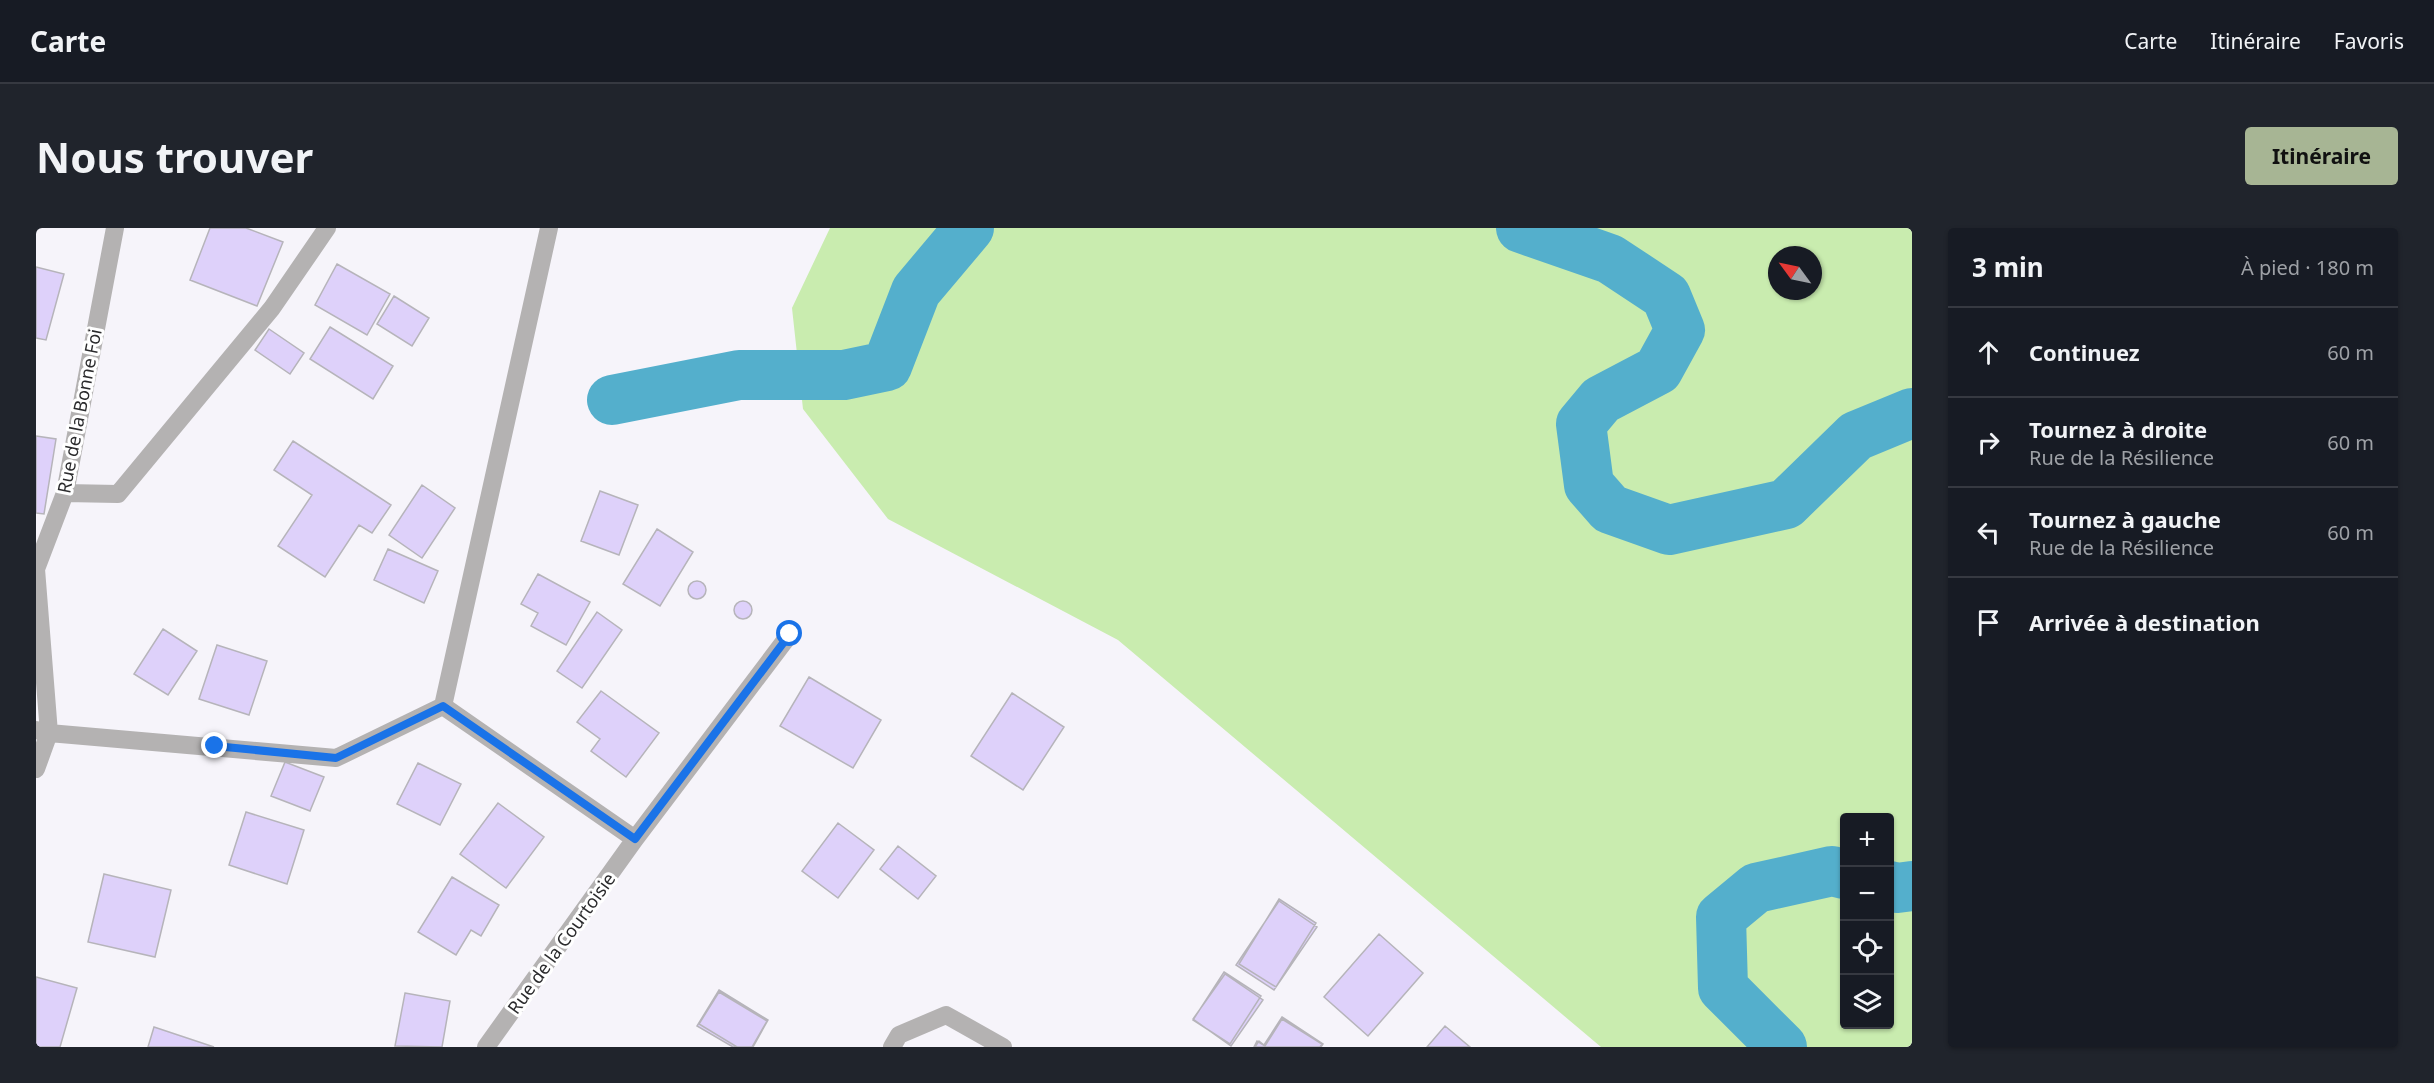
<!DOCTYPE html>
<html lang="fr">
<head>
<meta charset="utf-8">
<style>
	:root { --surface:#171b24; --page:#20242c; --text:#f1f3f6; --muted:#9ea1a6; --line:#363941; --accent:#a7b594 }
	body { margin:0; font-family:"Noto Sans",sans-serif; background:var(--page); color:var(--text) }
	.controls { position:absolute; right:18px; bottom:18px; display:grid; overflow:hidden; border-radius:6px; box-shadow:0 2px 4px #0004 }
	.controls button { width:54px; height:54px; display:grid; place-items:center; padding:0; border:0; border-bottom:2px solid var(--line); background:var(--surface); color:var(--text); font:30px sans-serif }
	.compass { position:absolute; left:1732px; top:18px; width:54px; height:54px; border-radius:50%; background:var(--surface); box-shadow:0 2px 4px #0004; rotate:303deg }
	.stop { position:absolute; width:18px; height:18px; margin:-14px; border:4px solid #1a73e8; border-radius:50%; background:#fff }
	.stop.end { background:#1a73e8; border-color:#fff; box-shadow:0 2px 6px #0008 }
	.list { margin:0; padding:0; list-style:none }
	h2 { display:flex; justify-content:space-between; align-items:center; height:78px; margin:0; padding:0 24px; font-size:26px }
	h2 small { font-size:20px; font-weight:400; color:var(--muted) }
	.list li { display:grid; grid-template-columns:39px 1fr auto; gap:18px; align-items:center; box-sizing:border-box; height:90px; padding:0 24px; border-top:2px solid var(--line) }
	.list b { display:block; font-size:22px; white-space:nowrap }
	.list p { margin:0; font-size:20px; white-space:nowrap; color:var(--muted) }
	.list em { font-size:20px; font-style:normal; color:var(--muted) }
	.icon { flex:none; width:33px; height:33px; fill:none; stroke:currentColor; stroke-width:2; stroke-linecap:round; stroke-linejoin:round }
	.map { position:relative; flex:none; width:1876px; height:819px; overflow:hidden; border-radius:6px }
	header { display:flex; align-items:center; gap:36px; box-sizing:border-box; height:84px; padding:0 30px; background:var(--surface); border-bottom:2px solid var(--line) }
	header strong { font-size:28px }
	nav { display:flex; gap:33px; margin-inline-start:auto; font-size:21px }
	.intro { display:flex; align-items:center; justify-content:space-between; box-sizing:border-box; height:144px; padding:0 36px }
	h1 { margin:0; font-size:42px }
	.button { padding:15px 27px; border-radius:6px; background:var(--accent); color:#111; font-size:21px; font-weight:700 }
	main { display:flex; gap:36px; padding:0 36px }
	aside { flex:1; background:var(--surface); border-radius:6px; box-shadow:0 2px 4px #0004 }
	.map>svg:first-child { display:block }
	.green { fill:#c9ecaf; fill-rule:evenodd }
	.lines { fill:none; stroke-linecap:round; stroke-linejoin:round }
	.river { stroke:#54afcc; stroke-width:50 }
	.building { fill:#ded1fa; stroke:#b6b4ba; stroke-width:1.5 }
	.minor { stroke:#b4b2b2; stroke-width:18 }
	.route { stroke:#1a73e8; stroke-width:8 }
	.labels { text-anchor:middle; dominant-baseline:central; stroke-width:6; stroke-linejoin:round; paint-order:stroke }
	.street-label { font-size:18px; fill:#2b2b2d; stroke:#fff }
</style>
</head>
<body>
<header>
<strong>Carte</strong>
<nav><a>Carte</a><a>Itinéraire</a><a>Favoris</a></nav>
</header>
<div class="intro"><h1>Nous trouver</h1><a class="button">Itinéraire</a></div>
<main>
<div class="map">
<svg width="1876" height="819" viewBox="0 0 1876 819">
	<rect width="100%" height="100%" fill="#f6f4fa"/>
	<path class="green" d="M794 0H1876V819H1565L1082 412 852 291 767 181 756 80ZM1741 27H1777V63H1741ZM1808 590H1854V796H1808Z"/>
	<g class="lines">
		<path class="river" d="M1485 0 1574 31 1630 68 1644 102 1622 142 1565 172 1545 196 1553 257 1574 281 1633 302 1750 276 1820 208 1876 185
			M576 172 703 147H808L851 138 880 63 933 0
			M1854 658 1861 660 1876 658
			M1746 819 1687 760 1685 689 1720 660 1796 643 1808 646"/>
	</g>
	<path class="building" d="M174 0H210L247 14 221 78 154 52Z
		M301 36 354 66 331 107 279 77Z
		M0 39 28 46 10 112 0 110Z
		M358 68 393 90 376 118 341 96Z
		M294 99 357 138 337 171 274 131Z
		M233 101 268 125 254 146 219 122Z
		M0 208 20 211 8 286 0 285Z
		M257 213 355 277 336 305 323 297 289 349 242 318 276 267 238 242Z
		M386 257 419 280 386 330 353 307Z
		M564 263 602 277 583 327 545 313Z
		M621 301 657 324 624 378 587 356Z
		M352 321 402 343 388 375 338 352Z
		M502 346 554 374 530 417 495 398 502 385 485 376Z
		M652 362a9 9 0 1 1 18 0a9 9 0 1 1-18 0Z
		M698 382a9 9 0 1 1 18 0a9 9 0 1 1-18 0Z
		M561 384 586 402 546 460 521 443Z
		M127 401 161 423 132 467 98 446Z
		M181 417 231 433 213 487 163 471Z
		M773 449 845 492 817 540 744 498Z
		M565 463 623 505 590 549 555 523 564 511 541 494Z
		M976 465 1028 499 987 562 935 528Z
		M249 534 288 549 274 583 235 568Z
		M382 535 425 556 404 597 361 576Z
		M462 575 508 609 470 660 424 626Z
		M210 584 268 602 251 656 193 637Z
		M802 595 838 622 802 670 766 643Z
		M862 618 900 648 882 671 844 641Z
		M68 646 135 662 119 729 52 714Z
		M416 649 463 677 445 708 435 702 420 727 382 704Z
		M1243 671 1280 695 1240 759 1203 736Z
		M1243 673 1281 699 1238 762 1200 737Z
		M1343 706 1387 745 1332 808 1288 769Z
		M1188 744 1225 768 1194 816 1157 792Z
		M1189 746 1227 772 1195 818 1157 791Z
		M0 749 41 760 24 819H0Z
		M683 762 732 792 717 819H697L661 798Z
		M683 764 731 793 716 819H701L663 796Z
		M369 765 414 773 406 819 359 818Z
		M1246 789 1287 816 1285 819H1219L1223 813 1228 817Z
		M1246 791 1286 816 1284 819H1218L1221 813 1229 818Z
		M1409 798 1434 819H1391Z
		M118 799 178 819H112Z"/>
	<g class="lines">
		<path class="minor" d="M29 265 82 266 236 80 291 0
			M407 478 513 0
			M0 502 13 505 300 530 407 478 599 611
			M0 541 13 505 0 341 29 265 79 0
			M450 819 599 611 754 406
			M856 819 863 807 910 787 967 819"/>
	</g>
	<g class="lines">
		<path class="route" d="M179 518 300 530 407 478 599 611 754 406"/>
	</g>
	<g class="labels">
		<g class="street-label">
			<text transform="translate(43 183) rotate(-79)">Rue de la Bonne Foi</text>
			<text transform="translate(525 715) rotate(-54)">Rue de la Courtoisie</text>
		</g>
	</g>
</svg>
<div class="controls">
<button>+</button>
<button>−</button>
<button><svg class="icon" aria-label="locate" viewBox="0 0 24 24"><circle cx="12" cy="12" r="6"/><path d="M12 2v4M12 18v4M2 12h4M18 12h4"/></svg></button>
<button><svg class="icon" aria-label="layers" viewBox="0 0 24 24"><path d="M12 4l9 5-9 5-9-5zM3 14l9 5 9-5"/></svg></button>
</div>
<svg class="compass" viewBox="-18 -18 36 36"><path d="M0-13l5 13h-10z" fill="#e53935"/><path d="M0 13l5-13h-10z" fill="#9ea1a6"/></svg>
<div class="stop" style="left:754px;top:406px"></div>
<div class="stop end" style="left:179px;top:518px"></div>
</div>
<aside>
<h2>3 min<small>À pied · 180 m</small></h2>
<ul class="list">
<li><svg class="icon" aria-label="ahead" viewBox="0 0 24 24"><path d="M12 20V5M6 11l6-6 6 6"/></svg><div><b>Continuez</b></div><em>60 m</em></li>
<li><svg class="icon" aria-label="right" viewBox="0 0 24 24"><path d="M7 20v-9h11M14 6l5 5-5 5"/></svg><div><b>Tournez à droite</b><p>Rue de la Résilience</p></div><em>60 m</em></li>
<li><svg class="icon" aria-label="left" viewBox="0 0 24 24"><path d="M17 20v-9H6M10 6l-5 5 5 5"/></svg><div><b>Tournez à gauche</b><p>Rue de la Résilience</p></div><em>60 m</em></li>
<li><svg class="icon" aria-label="arrive" viewBox="0 0 24 24"><path d="M6 21V4h12l-3 4 3 4H6"/></svg><div><b>Arrivée à destination</b></div></li>
</ul>
</aside>
</main>
</body>
</html>
